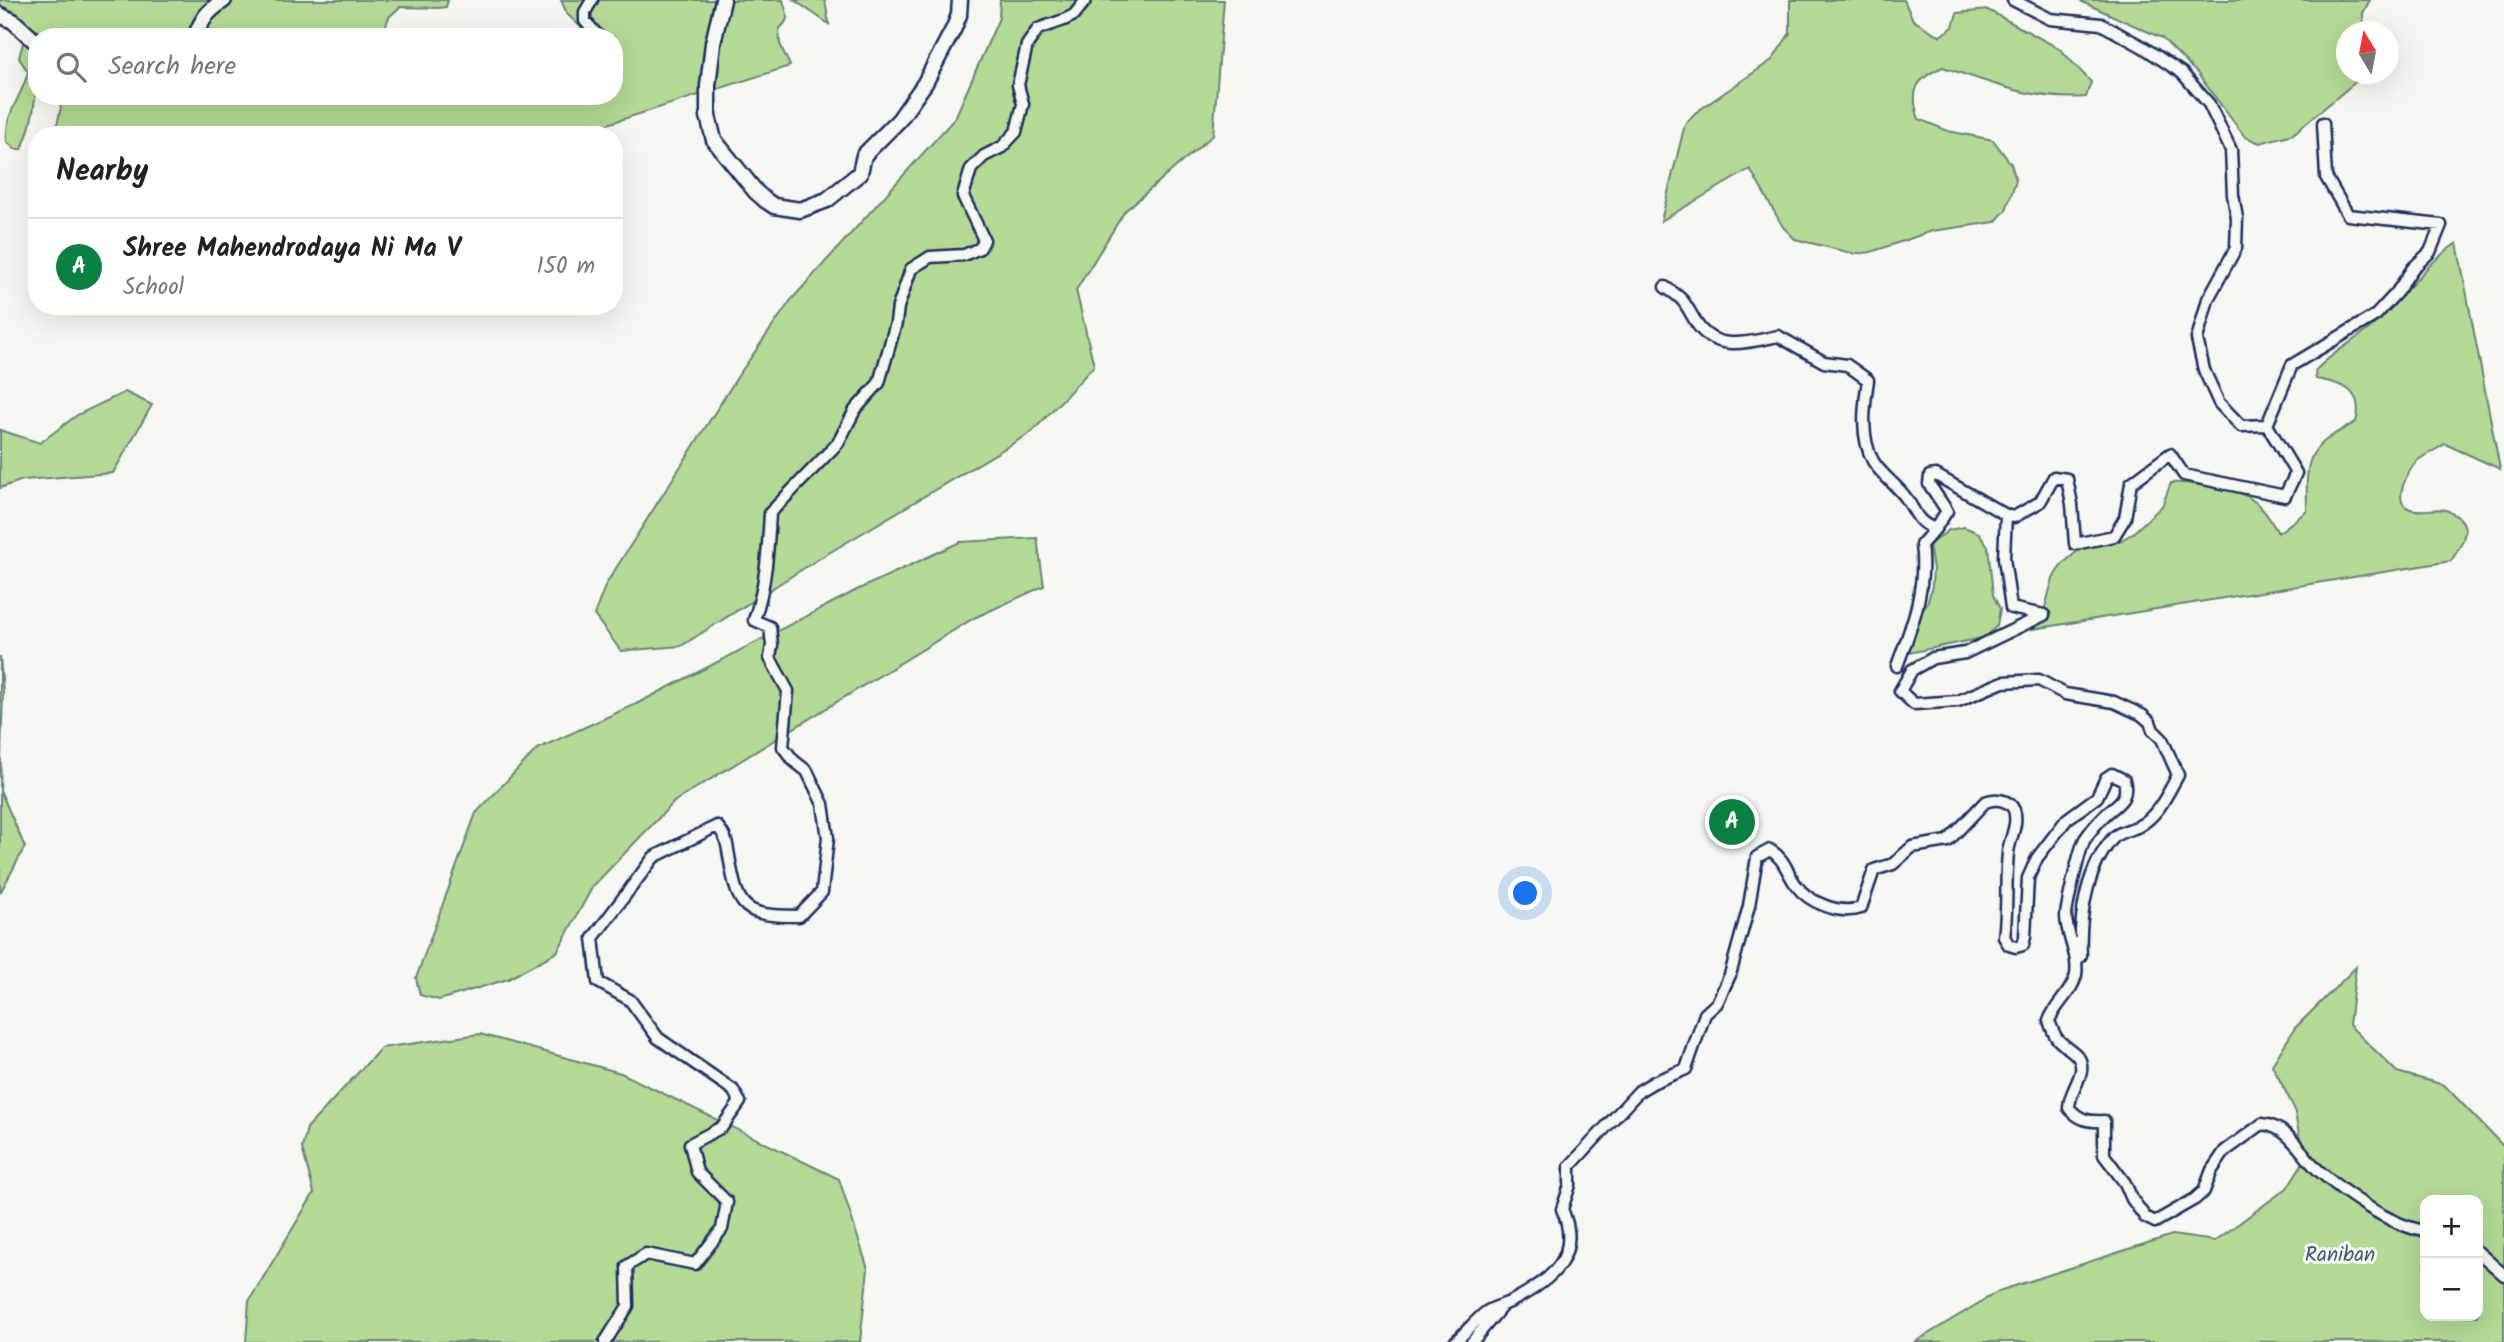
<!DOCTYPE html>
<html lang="en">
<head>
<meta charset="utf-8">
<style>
	:root { --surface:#fff; --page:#f2f2f2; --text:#222; --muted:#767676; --line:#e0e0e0; --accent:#0b8043 }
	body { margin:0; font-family:Kalam,sans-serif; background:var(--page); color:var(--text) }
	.controls { position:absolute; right:21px; bottom:21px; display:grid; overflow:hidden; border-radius:14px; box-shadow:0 7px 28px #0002 }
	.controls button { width:63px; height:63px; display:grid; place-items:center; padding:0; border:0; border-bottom:2px solid var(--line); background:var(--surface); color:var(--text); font:35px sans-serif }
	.compass { position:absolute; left:2336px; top:21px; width:63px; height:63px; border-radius:50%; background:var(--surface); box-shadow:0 7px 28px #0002; rotate:350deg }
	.you { position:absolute; left:1526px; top:894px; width:24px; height:24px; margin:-18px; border:5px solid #fff; border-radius:50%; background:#1a73e8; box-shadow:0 0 0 10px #1a73e833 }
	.badge { display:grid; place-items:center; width:46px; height:46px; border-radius:50%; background:var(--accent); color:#fff; font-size:23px; font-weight:700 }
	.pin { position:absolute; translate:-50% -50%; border:4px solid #fff; box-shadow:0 2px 7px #0006 }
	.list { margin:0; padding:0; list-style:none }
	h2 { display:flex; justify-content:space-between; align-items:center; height:91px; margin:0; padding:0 28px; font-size:30px }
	h2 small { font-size:23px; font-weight:400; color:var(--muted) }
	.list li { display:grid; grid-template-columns:46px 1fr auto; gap:21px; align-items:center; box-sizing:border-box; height:98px; padding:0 28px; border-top:2px solid var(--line) }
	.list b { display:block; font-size:26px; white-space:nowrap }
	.list p { margin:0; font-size:23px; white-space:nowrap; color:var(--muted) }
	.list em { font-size:23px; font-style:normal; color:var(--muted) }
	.icon { flex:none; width:38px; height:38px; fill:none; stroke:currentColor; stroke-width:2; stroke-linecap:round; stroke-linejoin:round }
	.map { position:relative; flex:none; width:2504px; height:1342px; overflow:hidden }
	.search { position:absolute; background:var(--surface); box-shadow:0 7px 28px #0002; left:28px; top:28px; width:595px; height:77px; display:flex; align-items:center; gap:18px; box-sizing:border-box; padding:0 24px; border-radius:28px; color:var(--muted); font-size:26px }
	.panel { position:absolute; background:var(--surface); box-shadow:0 7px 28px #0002; left:28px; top:126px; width:595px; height:189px; border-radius:28px }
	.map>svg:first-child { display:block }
	.green { fill:#b3d994; stroke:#678479; stroke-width:2; fill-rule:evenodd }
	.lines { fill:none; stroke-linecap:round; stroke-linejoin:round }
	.street-casing { stroke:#1b2f5e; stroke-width:15 }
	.secondary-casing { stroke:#1b2f5e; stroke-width:19 }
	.street { stroke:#f6f6f2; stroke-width:10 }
	.secondary { stroke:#f6f6f2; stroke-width:14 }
	.labels { text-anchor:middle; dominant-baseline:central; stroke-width:6; stroke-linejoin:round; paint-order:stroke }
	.park-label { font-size:21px; fill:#415a6c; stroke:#f6f6f2 }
</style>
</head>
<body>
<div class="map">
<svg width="2504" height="1342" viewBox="0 0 2504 1342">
	<rect width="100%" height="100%" fill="#f6f6f2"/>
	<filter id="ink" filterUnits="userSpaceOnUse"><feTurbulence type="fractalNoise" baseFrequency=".0143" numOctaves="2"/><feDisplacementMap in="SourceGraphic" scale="14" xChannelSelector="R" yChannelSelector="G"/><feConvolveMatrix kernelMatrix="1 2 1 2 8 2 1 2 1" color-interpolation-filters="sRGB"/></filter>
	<g filter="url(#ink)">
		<path class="green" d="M0 0H448L446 7 439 8 400 7 389 17 382 37H37C37 76 38 112 22 149H15L7 142C4 112 22 98 28 72L19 58 24 39 10 14 0 4Z
			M561 0H783C786 13 792 19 779 29L780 44 790 66 573 135H55L61 107 58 96H614V37H591L567 14Z
			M794 0H825L829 24Z
			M1000 0H1224L1213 135 1125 211 1076 290 1094 366 1032 432 817 560 681 646 621 651 594 615 606 584 738 376 791 300 955 118 999 18Z
			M1790 0H1904L1913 20 1940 36 1953 27 1957 13 1988 10 2060 49 2091 82 2086 97C2034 101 1991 83 1943 67 1916 78 1909 91 1919 119L1948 131 1993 140 2011 164 2016 180 2006 210 1995 222 1932 231 1871 252 1855 254 1795 239 1783 227 1750 169 1661 221 1685 124 1695 113 1772 60 1790 33Z
			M2078 0H2370L2363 13 2364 31 2346 32V74H2365L2293 134 2260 143 2245 137 2197 73 2162 38Z
			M2457 243 2500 469 2445 444C2436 450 2424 455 2417 461 2408 470 2392 501 2408 508 2420 514 2433 507 2446 510 2447 510 2453 514 2455 515 2475 526 2460 547 2451 561L2033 629C2048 610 2046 599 2053 579 2059 563 2087 541 2104 539 2109 539 2115 540 2120 541L2133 533 2162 506 2171 483C2187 482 2238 489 2251 499 2264 508 2270 519 2278 533L2307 511C2306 456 2305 449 2356 422 2365 390 2341 383 2316 379L2315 371C2331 353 2352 343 2371 327 2402 301 2423 265 2457 243Z
			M125 392 152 405 113 473 23 480 0 488V430L40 443 77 415Z
			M1964 527 1979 533 1988 546 1993 595 2000 609 1997 625 1987 637 1909 653 1913 629 1928 601 1932 586 1933 569 1929 545 1949 530Z
			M1037 538 1044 586 974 618 675 801 593 886 557 952 508 979 439 1000 420 995 416 978 476 813 537 749 640 702 859 589 960 542Z
			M0 657 3 691 0 790 25 847 0 893Z
			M2356 967 2349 1025 2397 1072 2444 1085 2504 1147V1342H1915L1999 1291 2172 1235 2215 1241 2287 1188 2304 1161 2294 1108 2272 1065 2295 1028ZM2425 1200H2478V1316H2425Z
			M480 1034 621 1073 839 1179 868 1269 860 1342H246L249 1301 314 1193 302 1148 307 1128 381 1048Z"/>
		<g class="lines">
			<g class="street-casing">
				<path id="street" d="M592 0 585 12V21L599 37
					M1665 287C1687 301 1684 303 1697 324 1716 353 1750 342 1778 336L1824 362 1847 365 1868 380C1864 406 1860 437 1873 461 1881 475 1897 485 1906 498 1917 513 1916 522 1935 529L1947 511 1929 484 1930 476 1936 475 2006 515 2014 517 2040 502 2054 477 2067 479 2072 504 2075 544 2114 536 2125 518 2131 483 2170 454 2184 475 2285 496 2296 473 2267 425 2241 426 2219 403 2204 370 2197 339 2208 299 2236 248 2237 218 2233 195 2231 150 2209 104 2182 73 2143 47 2101 24 2050 19 2013 0
					M2267 425 2292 365 2376 315 2397 292 2413 268 2430 252 2441 225 2348 215 2326 177 2323 123
					M2006 515 2004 558 2011 608 2044 615 1965 653 1933 658 1912 670 1900 691 1914 704 1958 701 2003 682 2039 680 2065 694 2114 702 2142 715 2150 722 2153 730 2162 739 2178 775C2168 793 2158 816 2139 826 2131 830 2120 831 2114 837 2087 867 2079 915 2081 955L2077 960
					M1897 666C1912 626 1927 588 1921 545L1935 529
					M2478 1252 2504 1275
					M605 1342 628 1306 627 1266 646 1254 695 1264 722 1229 727 1202 697 1172 690 1144 722 1127 740 1102 733 1090 658 1038 630 1000 598 982 593 938 654 857 717 826C726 836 727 843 729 856 738 910 743 916 799 916L822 892 828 838 823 804 807 771 794 761 783 747 788 691 770 658 772 645 770 627 754 620C766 585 768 550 770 513L838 443 855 410 879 383 896 323 898 307 911 269 930 257 964 255 980 248 984 240 963 196 971 169 984 156 1002 147 1016 132 1023 104 1018 85 1027 45 1038 29 1064 20 1074 15 1086 0
					M1455 1342C1465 1333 1476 1320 1486 1312 1493 1307 1504 1305 1512 1301 1550 1281 1583 1257 1562 1209L1570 1185V1166L1639 1091 1654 1082 1686 1069 1705 1014 1717 1003 1730 975 1749 906 1757 857 1770 850C1785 859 1786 871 1796 885 1809 903 1839 915 1861 908L1874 870 1893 864 1912 847 1948 841 1985 802C1995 798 2009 799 2014 810 2019 824 2009 840 2008 853 2005 881 2008 909 2004 937L2009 945 2016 947 2023 945 2025 937 2028 878 2037 858 2067 819 2097 797 2106 778 2112 774 2124 780C2129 799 2118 803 2106 814 2099 821 2091 830 2085 839 2080 847 2066 908 2066 917 2067 937 2079 955 2076 975 2072 993 2055 1004 2049 1021 2051 1026 2053 1032 2056 1037 2065 1050 2084 1052 2081 1071 2078 1085 2069 1094 2069 1108 2079 1120 2089 1122 2104 1121V1155L2125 1183 2132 1199 2145 1217 2155 1222 2195 1199 2204 1191 2212 1170 2225 1151 2262 1124C2290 1127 2300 1153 2318 1170 2344 1193 2391 1226 2425 1231
					M1472 1342 1501 1307"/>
			</g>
			<g class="secondary-casing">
				<path id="secondary" d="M723 0 713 43 708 86V116L714 140 756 192 765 200 774 206 800 210 827 200 860 173 864 155 899 120 925 83 954 28 959 15 960 0
					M0 15 13 21 37 43
					M195 37C203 17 207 12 224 0"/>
			</g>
			<use href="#street" class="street"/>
			<use href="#secondary" class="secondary"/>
		</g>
	</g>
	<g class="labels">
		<g class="park-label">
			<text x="2340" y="1255">Raniban</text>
		</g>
	</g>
</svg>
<div class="controls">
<button>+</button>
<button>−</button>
</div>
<svg class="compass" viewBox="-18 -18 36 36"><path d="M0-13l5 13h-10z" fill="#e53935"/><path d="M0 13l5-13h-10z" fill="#767676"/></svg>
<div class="you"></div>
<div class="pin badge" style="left:1732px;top:822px">A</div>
<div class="search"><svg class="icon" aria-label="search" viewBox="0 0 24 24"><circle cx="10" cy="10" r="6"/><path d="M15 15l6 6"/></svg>Search here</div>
<section class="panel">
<h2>Nearby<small></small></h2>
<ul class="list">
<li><span class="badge">A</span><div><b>Shree Mahendrodaya Ni Ma V</b><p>School</p></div><em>150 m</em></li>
</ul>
</section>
</div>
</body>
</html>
